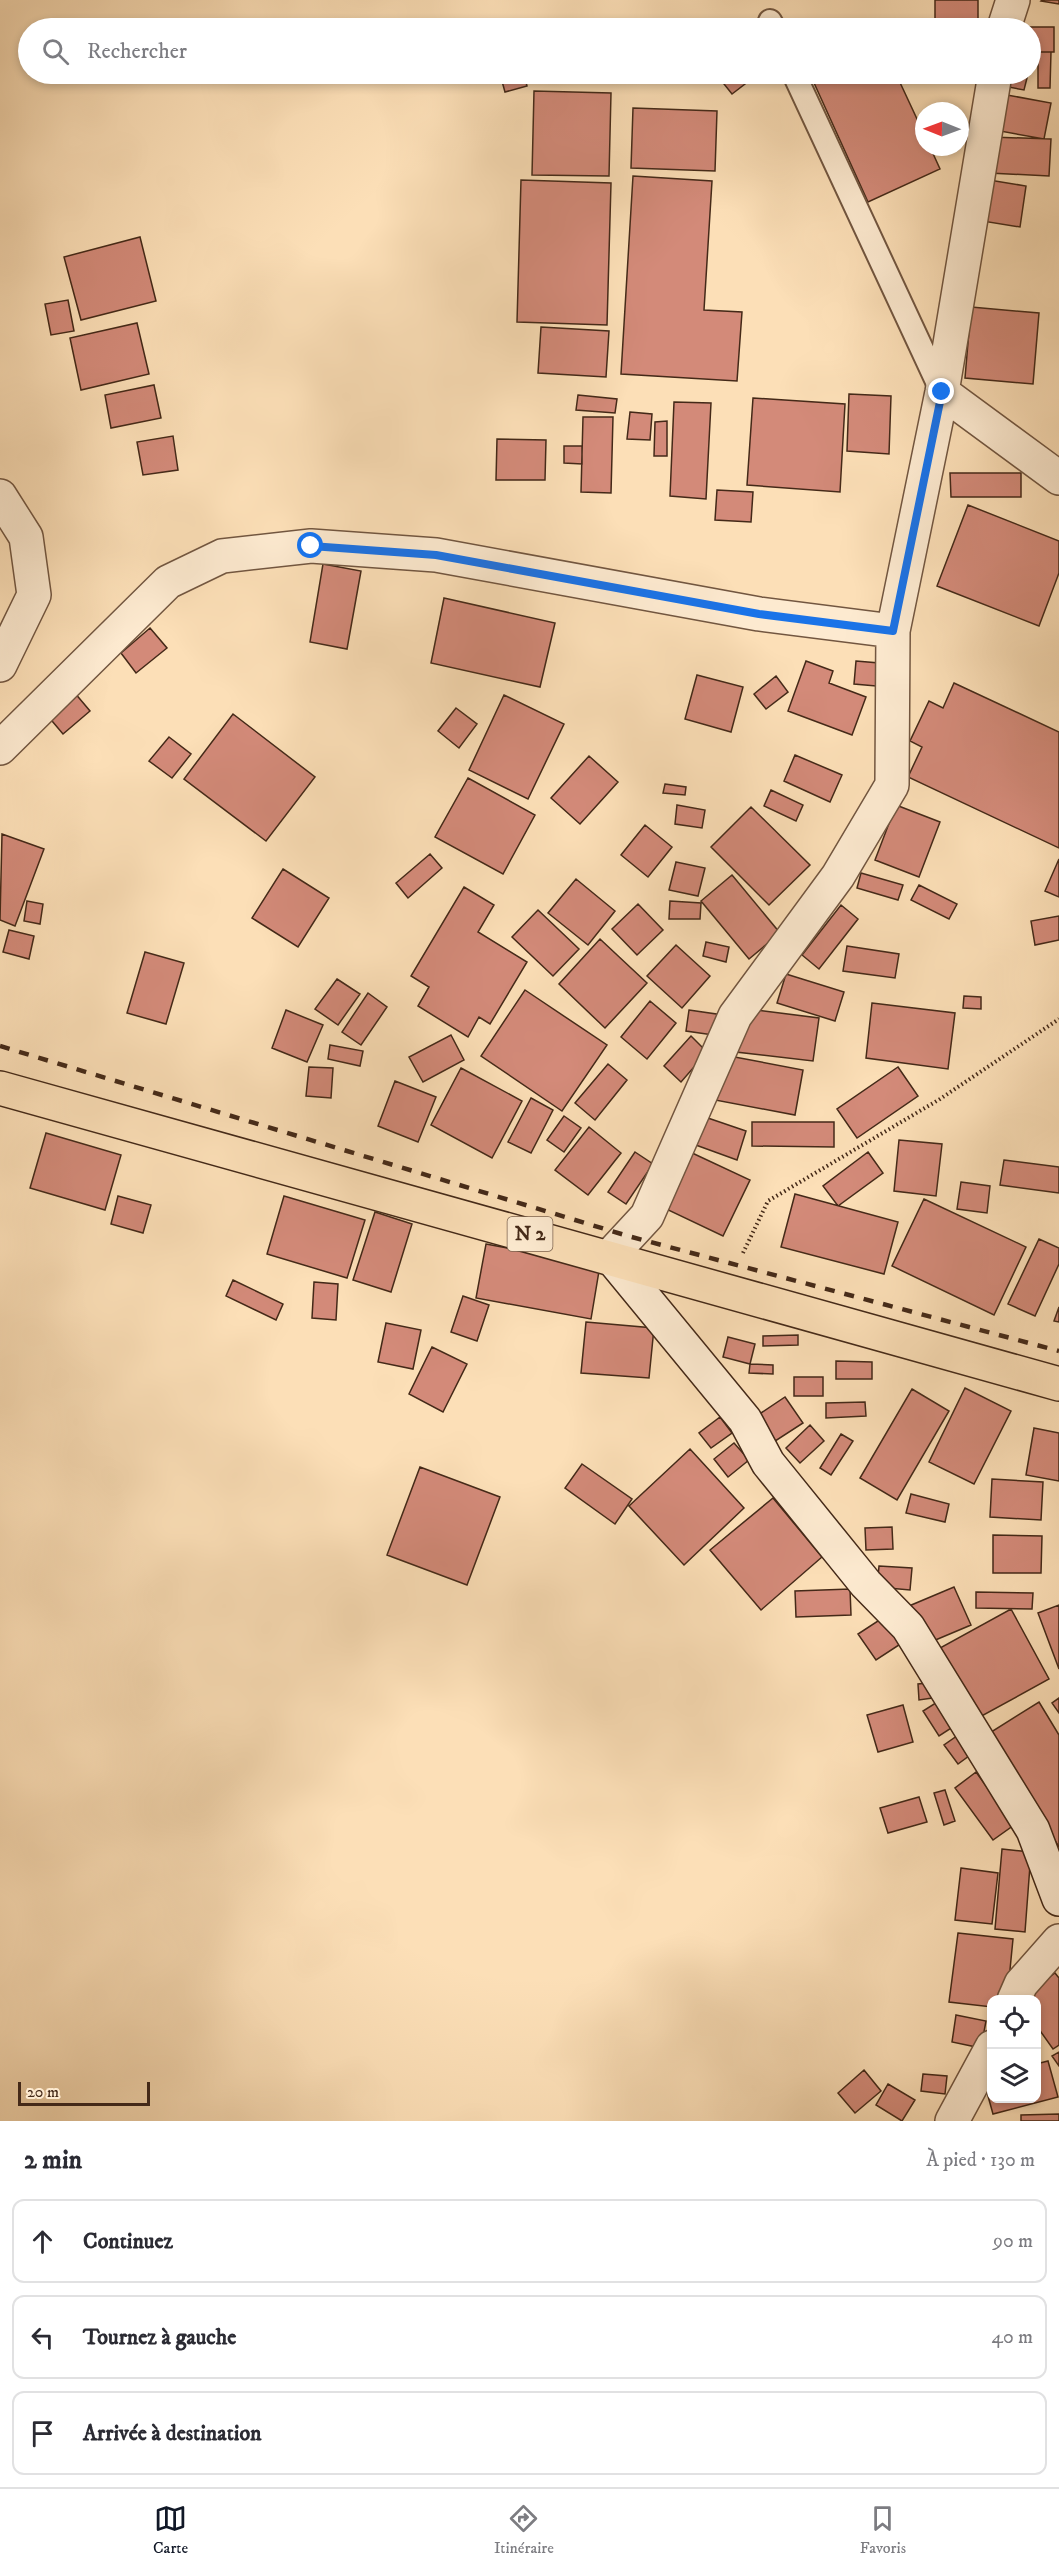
<!DOCTYPE html>
<html lang="fr">
<head>
<meta charset="utf-8">
<style>
	:root { --surface:#fff; --page:#f7f7f7; --text:#2b2b33; --muted:#7c7c81; --line:#e1e1e2; --accent:#111827 }
	body { margin:0; font-family:"IM FELL DW Pica",serif; background:var(--page); color:var(--text) }
	.controls { position:absolute; right:18px; bottom:18px; display:grid; overflow:hidden; border-radius:12px; box-shadow:0 3px 9px #0003 }
	.controls button { width:54px; height:54px; display:grid; place-items:center; padding:0; border:0; border-bottom:2px solid var(--line); background:var(--surface); color:var(--text); font:30px sans-serif }
	.compass { position:absolute; left:915px; top:102px; width:54px; height:54px; border-radius:50%; background:var(--surface); box-shadow:0 3px 9px #0003; rotate:271deg }
	.scale { position:absolute; left:18px; bottom:15px; width:132px; box-sizing:border-box; padding-left:6px; border:3px solid #442918; border-top:0; font-size:16px; line-height:21px; white-space:nowrap; color:#442918; -webkit-text-stroke:4px #fdead0; paint-order:stroke }
	.stop { position:absolute; width:18px; height:18px; margin:-14px; border:4px solid #1a73e8; border-radius:50%; background:#fff }
	.stop.end { background:#1a73e8; border-color:#fff; box-shadow:0 2px 6px #0008 }
	.list { margin:0; padding:0; list-style:none }
	h2 { display:flex; justify-content:space-between; align-items:center; height:78px; margin:0; padding:0 24px; font-size:26px }
	h2 small { font-size:20px; font-weight:400; color:var(--muted) }
	.list li { display:grid; grid-template-columns:39px 1fr auto; gap:18px; align-items:center; box-sizing:border-box; height:84px; margin:0 12px 12px; padding:0 12px; border:2px solid var(--line); border-radius:12px }
	.list b { display:block; font-size:22px; white-space:nowrap }
	.list em { font-size:20px; font-style:normal; color:var(--muted) }
	.icon { flex:none; width:33px; height:33px; fill:none; stroke:currentColor; stroke-width:2; stroke-linecap:round; stroke-linejoin:round }
	.map { position:relative; flex:none; width:1059px; height:2121px; overflow:hidden }
	.search { position:absolute; background:var(--surface); box-shadow:0 3px 9px #0003; left:18px; right:18px; top:18px; height:66px; display:flex; align-items:center; gap:15px; box-sizing:border-box; padding:0 21px; border-radius:33px; color:var(--muted); font-size:22px }
	.sheet { height:366px; background:var(--surface) }
	nav { display:flex; justify-content:space-around; align-items:center; box-sizing:border-box; height:84px; border-top:2px solid var(--line); background:var(--surface); font-size:16px; color:var(--muted) }
	nav a { display:grid; justify-items:center; gap:3px }
	nav .on { color:var(--accent) }
	.map>svg:first-child { display:block }
	.building { fill:#d38a79; stroke:#442918; stroke-width:1.5 }
	.lines { fill:none; stroke-linecap:round; stroke-linejoin:round }
	.lane-casing { stroke:#725640; stroke-width:26 }
	.street-casing { stroke:#725640; stroke-width:36 }
	.secondary-casing { stroke:#442918; stroke-width:36 }
	.primary-casing { stroke:#442918; stroke-width:36 }
	.path { stroke:#442918; stroke-width:4; stroke-dasharray:1.5 3; stroke-linecap:butt }
	.lane { stroke:#fdead0; stroke-width:22 }
	.street { stroke:#fdead0; stroke-width:33 }
	.secondary { stroke:#fdead0; stroke-width:33 }
	.primary { stroke:#fcdfb7; stroke-width:33 }
	.rail { stroke:#442918; stroke-width:4.5; stroke-dasharray:10 10; stroke-linecap:butt }
	.route { stroke:#1a73e8; stroke-width:8 }
	.labels { text-anchor:middle; dominant-baseline:central; stroke-width:4.5; stroke-linejoin:round; paint-order:stroke }
	.shield { fill:#fdead0; stroke:#7c634f; stroke-width:1.5 }
	.shield-label { font-size:20px; font-weight:bold; fill:#442918 }
</style>
</head>
<body>
<div class="map">
<svg width="1059" height="2121" viewBox="0 0 1059 2121">
	<rect width="100%" height="100%" fill="#fcdfb7"/>
	<filter id="stains"><feTurbulence type="fractalNoise" baseFrequency=".00333" numOctaves="4"/><feColorMatrix values="0 0 0 0 .2 0 0 0 0 .09 0 0 0 0 .02 0 0 0 .5 -.17"/></filter>
	<radialGradient id="worn" r=".72"><stop offset=".6" stop-color="#630" stop-opacity="0"/><stop offset="1" stop-color="#630" stop-opacity=".3"/></radialGradient>
	<path class="building" d="M935 0H978V28H935Z
		M1059 0V4L1041 1 1042 0Z
		M1011 27H1054V52H1030V28Z
		M1038 52H1051L1050 88H1038Z
		M500 74H524L527 86 505 92Z
		M716 74H758L732 94Z
		M810 74H896L924 134V147H930L940 169 868 202Z
		M1006 74H1028L1024 90 1003 86Z
		M534 91 611 93 609 176 532 175Z
		M996 93 1051 103 1044 139 989 129Z
		M633 108 717 111 715 171 631 168Z
		M991 137 1051 139 1049 176 989 173Z
		M633 176 712 181 704 310 742 312 737 381 621 374Z
		M983 179 1026 186 1020 227 976 220Z
		M521 180 611 183 607 325 517 322Z
		M140 237 156 301 81 320 64 257Z
		M68 300 74 331 51 335 45 304Z
		M971 307 1039 313 1033 384 965 378Z
		M137 323 149 374 81 390 70 338Z
		M541 327 609 331 606 377 538 373Z
		M154 385 161 418 111 428 105 395Z
		M849 394 891 396 889 454 847 451Z
		M578 395 617 399 615 413 576 410Z
		M753 398 845 404 840 492 747 485Z
		M674 402 711 403 706 499 670 496Z
		M630 412 652 414 650 440 627 439Z
		M583 417H613L611 493 581 492Z
		M667 421V456H654L655 422Z
		M173 436 178 470 143 475 137 442Z
		M497 439 546 440 545 480H496Z
		M564 446H582V464L564 463Z
		M950 473H1021V497H951Z
		M717 490 753 492 751 522 715 520Z
		M968 505 1059 541V573L1039 626 937 586Z
		M323 564 361 571 347 649 310 642Z
		M444 598 555 623 540 687 431 663Z
		M150 628 167 648 136 673 121 653Z
		M806 661 833 671 829 683 866 697 852 735 788 711Z
		M856 661 879 663 876 686 854 684Z
		M697 675 743 687 731 732 685 719Z
		M776 676 788 692 766 709 754 694Z
		M954 683 1059 732V848L908 777 922 747 910 741 929 701 943 708Z
		M74 692 90 711 63 734 47 715Z
		M504 695 564 724 528 799 469 770Z
		M456 708 477 724 459 748 438 731Z
		M233 714 315 777 266 841 184 779Z
		M169 737 191 754 172 778 149 761Z
		M795 755 842 775 830 802 784 781Z
		M589 756 618 782 580 824 551 798Z
		M468 778 535 815 503 874 435 837Z
		M665 784 686 787 685 795 663 793Z
		M771 790 803 805 796 821 764 806Z
		M677 805 705 810 702 828 675 824Z
		M896 805 940 822 919 877 875 860Z
		M751 807 810 865 769 905 711 847Z
		M645 825 672 847 648 877 621 855Z
		M2 834 44 849 15 926 0 920Z
		M430 854 442 868 408 898 396 883Z
		M1059 859V897L1045 891Z
		M676 862 705 868 698 896 669 890Z
		M283 869 329 898 298 947 252 918Z
		M861 873 903 885 898 900 857 888Z
		M732 875 780 933 749 959 701 901Z
		M576 879 615 911 588 945 548 913Z
		M919 885 957 904 949 919 911 900Z
		M464 887 494 905 478 932 527 962 490 1024 479 1017 468 1037 418 1006 429 987 411 976Z
		M27 901 43 904 40 924 24 921Z
		M670 901 701 903 700 919H669Z
		M638 904 663 930 637 955 612 929Z
		M841 905 858 919 819 969 802 955Z
		M538 910 579 949 553 976 512 937Z
		M1059 916V940L1035 945 1031 921Z
		M9 930 34 936 29 959 3 952Z
		M600 939 647 983 605 1028 559 984Z
		M706 942 729 947 726 962 703 956Z
		M676 945 710 976 682 1008 647 976Z
		M847 946 899 954 895 978 843 971Z
		M145 952 184 963 166 1024 127 1013Z
		M786 974 844 992 835 1021 777 1003Z
		M337 979 360 994 338 1025 315 1009Z
		M525 990 607 1045 562 1111 481 1056Z
		M368 993 387 1007 361 1045 342 1032Z
		M964 996 981 997V1009L963 1008Z
		M650 1001 676 1023 647 1059 621 1037Z
		M872 1003 955 1013 948 1069 866 1058Z
		M741 1008 819 1018 813 1061 736 1052Z
		M286 1010 323 1025 307 1062 272 1048Z
		M689 1010 723 1015 720 1036 686 1031Z
		M451 1035 464 1060 423 1082 409 1057Z
		M691 1036 707 1052 681 1082 664 1066Z
		M330 1045 363 1051 360 1066 328 1059Z
		M724 1055 803 1070 795 1115 715 1100Z
		M608 1064 627 1080 595 1120 575 1103Z
		M309 1067 333 1068 331 1098 306 1096Z
		M898 1067 918 1096 857 1138 837 1109Z
		M461 1068 522 1101 492 1158 431 1125Z
		M395 1081 436 1097 418 1142 378 1126Z
		M531 1098 553 1110 531 1153 508 1142Z
		M564 1116 581 1128 564 1152 547 1140Z
		M702 1116 746 1131 737 1160 693 1144Z
		M752 1122H834V1147L752 1146Z
		M589 1127 621 1153 588 1195 555 1170Z
		M46 1133 121 1155 105 1210 30 1188Z
		M899 1140 942 1144 936 1196 894 1191Z
		M635 1152 653 1164 626 1204 608 1192Z
		M690 1152 750 1180 723 1236 664 1208Z
		M868 1152 883 1173 838 1206 823 1186Z
		M1004 1160 1059 1167V1193L1000 1185Z
		M961 1182 990 1186 987 1213 957 1209Z
		M795 1194 898 1222 884 1274 781 1247Z
		M118 1196 151 1205 143 1233 111 1224Z
		M284 1196 365 1220 347 1278 267 1254Z
		M924 1199 1026 1247 994 1315 892 1266Z
		M375 1212 412 1224 391 1292 353 1280Z
		M1039 1239 1059 1248V1264L1035 1316 1008 1304Z
		M486 1244 600 1265 591 1319 476 1298Z
		M233 1280 283 1304 276 1320 226 1296Z
		M314 1282 338 1284 336 1320 312 1318Z
		M463 1296 489 1305 477 1341 451 1332Z
		M1059 1307V1322L1054 1321Z
		M586 1322 654 1328 649 1378 581 1373Z
		M386 1323 421 1330 413 1369 378 1362Z
		M798 1335V1345L763 1346V1336Z
		M728 1337 755 1344 750 1364 723 1357Z
		M432 1347 467 1364 443 1412 409 1394Z
		M836 1361 872 1362V1379H836Z
		M750 1364 773 1365V1374L749 1373Z
		M794 1377H823V1396H794Z
		M965 1388 1011 1411 974 1484 929 1462Z
		M912 1389 949 1411 897 1500 860 1478Z
		M785 1397 803 1423 766 1447 749 1421Z
		M865 1402 866 1416 826 1418V1403Z
		M720 1417 732 1433 711 1448 699 1433Z
		M810 1425 824 1441 800 1463 786 1448Z
		M1034 1428 1059 1433V1481L1026 1475Z
		M841 1434 853 1441 831 1475 820 1468Z
		M734 1443 749 1460 728 1477 714 1459Z
		M690 1449 744 1508 684 1565 629 1506Z
		M582 1464 632 1499 615 1524 565 1488Z
		M420 1467 500 1497 467 1585 387 1555Z
		M992 1479 1043 1482 1041 1520 990 1517Z
		M911 1494 949 1504 945 1522 906 1513Z
		M773 1498 822 1557 761 1610 710 1550Z
		M892 1527 893 1549 866 1550 865 1528Z
		M993 1535 1042 1536 1041 1573H993Z
		M879 1566 912 1568 910 1590 877 1587Z
		M954 1587 971 1625 926 1644 909 1606Z
		M850 1589 851 1615 796 1617 795 1591Z
		M976 1592 1033 1593 1032 1609 976 1608Z
		M1059 1605V1669L1038 1613Z
		M1011 1609 1049 1679 978 1718 940 1648Z
		M884 1617 902 1643 876 1660 858 1634Z
		M937 1682 939 1697 919 1700 918 1684Z
		M1059 1698V1713L1052 1703Z
		M942 1699 959 1723 939 1736 923 1711Z
		M1039 1702 1059 1735V1847L988 1734Z
		M903 1705 913 1742 878 1752 867 1715Z
		M964 1731 977 1750 958 1764 944 1745Z
		M976 1772 1014 1825 993 1840 955 1788Z
		M945 1790 955 1821 944 1825 934 1793Z
		M919 1797 927 1822 888 1833 880 1808Z
		M1002 1849 1031 1852 1025 1932 995 1929Z
		M961 1868 998 1873 992 1924 955 1920Z
		M958 1933 1013 1939 1007 2000H992V2007L949 2002Z
		M1055 1973 1059 1978V2045L1053 2049 1036 2025V2000H1018Z
		M956 2015 986 2021 981 2048 952 2042Z
		M1059 2052V2066L1052 2056Z
		M1048 2061 1058 2097 993 2114 983 2078 992 2076V2098H1036V2064Z
		M864 2070 881 2091 855 2113 838 2093Z
		M923 2074 947 2076 945 2094 921 2091Z
		M888 2084 915 2100 902 2121 876 2105Z
		M1059 2114V2121H1021V2115Z"/>
	<g class="lines">
		<g class="lane-casing">
			<path id="lane" d="M770 21 774 28
				M794 74 942 392"/>
		</g>
		<g class="street-casing">
			<path id="street" d="M1004 28 1013 0
				M942 392 1059 478
				M0 496 26 537 34 595 0 665
				M0 748 168 582 222 556 311 546 436 555 759 614 893 631 942 392 995 74
				M610 1256 647 1216 735 1016 838 876 892 785 893 631
				M1014 2000 1021 1984 1059 1941
				M952 2121 992 2047"/>
		</g>
		<g class="secondary-casing">
			<path id="secondary" d="M610 1256 745 1420 768 1463 866 1584 908 1627 1033 1830 1059 1899"/>
		</g>
		<g class="primary-casing">
			<path id="primary" d="M0 1088 1059 1384"/>
		</g>
		<path class="path" d="M743 1253 768 1201 940 1099 1059 1019"/>
		<use href="#lane" class="lane"/>
		<use href="#street" class="street"/>
		<use href="#secondary" class="secondary"/>
		<use href="#primary" class="primary"/>
		<path class="rail" d="M0 1046 628 1236 1059 1351"/>
	</g>
	<g class="lines">
		<path class="route" d="M311 546 436 555 759 614 893 631 942 392"/>
	</g>
	<g class="labels">
		<rect class="shield" x="507.5" y="1217" width="45" height="34" rx="4.5"/>
		<g class="shield-label">
			<text x="530" y="1234">N 2</text>
		</g>
	</g>
	<rect width="100%" height="100%" filter="url(#stains)"/>
	<rect width="100%" height="100%" fill="url(#worn)"/>
</svg>
<div class="controls">
<button><svg class="icon" aria-label="locate" viewBox="0 0 24 24"><circle cx="12" cy="12" r="6"/><path d="M12 2v4M12 18v4M2 12h4M18 12h4"/></svg></button>
<button><svg class="icon" aria-label="layers" viewBox="0 0 24 24"><path d="M12 4l9 5-9 5-9-5zM3 14l9 5 9-5"/></svg></button>
</div>
<svg class="compass" viewBox="-18 -18 36 36"><path d="M0-13l5 13h-10z" fill="#e53935"/><path d="M0 13l5-13h-10z" fill="#7c7c81"/></svg>
<div class="scale">20 m</div>
<div class="stop" style="left:311px;top:546px"></div>
<div class="stop end" style="left:942px;top:392px"></div>
<div class="search"><svg class="icon" aria-label="search" viewBox="0 0 24 24"><circle cx="10" cy="10" r="6"/><path d="M15 15l6 6"/></svg>Rechercher</div>
</div>
<section class="sheet">
<h2>2 min<small>À pied · 130 m</small></h2>
<ul class="list">
<li><svg class="icon" aria-label="ahead" viewBox="0 0 24 24"><path d="M12 20V5M6 11l6-6 6 6"/></svg><div><b>Continuez</b></div><em>90 m</em></li>
<li><svg class="icon" aria-label="left" viewBox="0 0 24 24"><path d="M17 20v-9H6M10 6l-5 5 5 5"/></svg><div><b>Tournez à gauche</b></div><em>40 m</em></li>
<li><svg class="icon" aria-label="arrive" viewBox="0 0 24 24"><path d="M6 21V4h12l-3 4 3 4H6"/></svg><div><b>Arrivée à destination</b></div></li>
</ul>
</section>
<nav>
<a class="on"><svg class="icon" aria-label="map" viewBox="0 0 24 24"><path d="M3 6l6-2 6 2 6-2v14l-6 2-6-2-6 2zM9 4v14M15 6v14"/></svg>Carte</a>
<a><svg class="icon" aria-label="directions" viewBox="0 0 24 24"><path d="M12 3l9 9-9 9-9-9zM9 14v-3h6M13 9l2 2-2 2"/></svg>Itinéraire</a>
<a><svg class="icon" aria-label="saved" viewBox="0 0 24 24"><path d="M7 4h10v16l-5-4-5 4z"/></svg>Favoris</a>
</nav>
</body>
</html>
